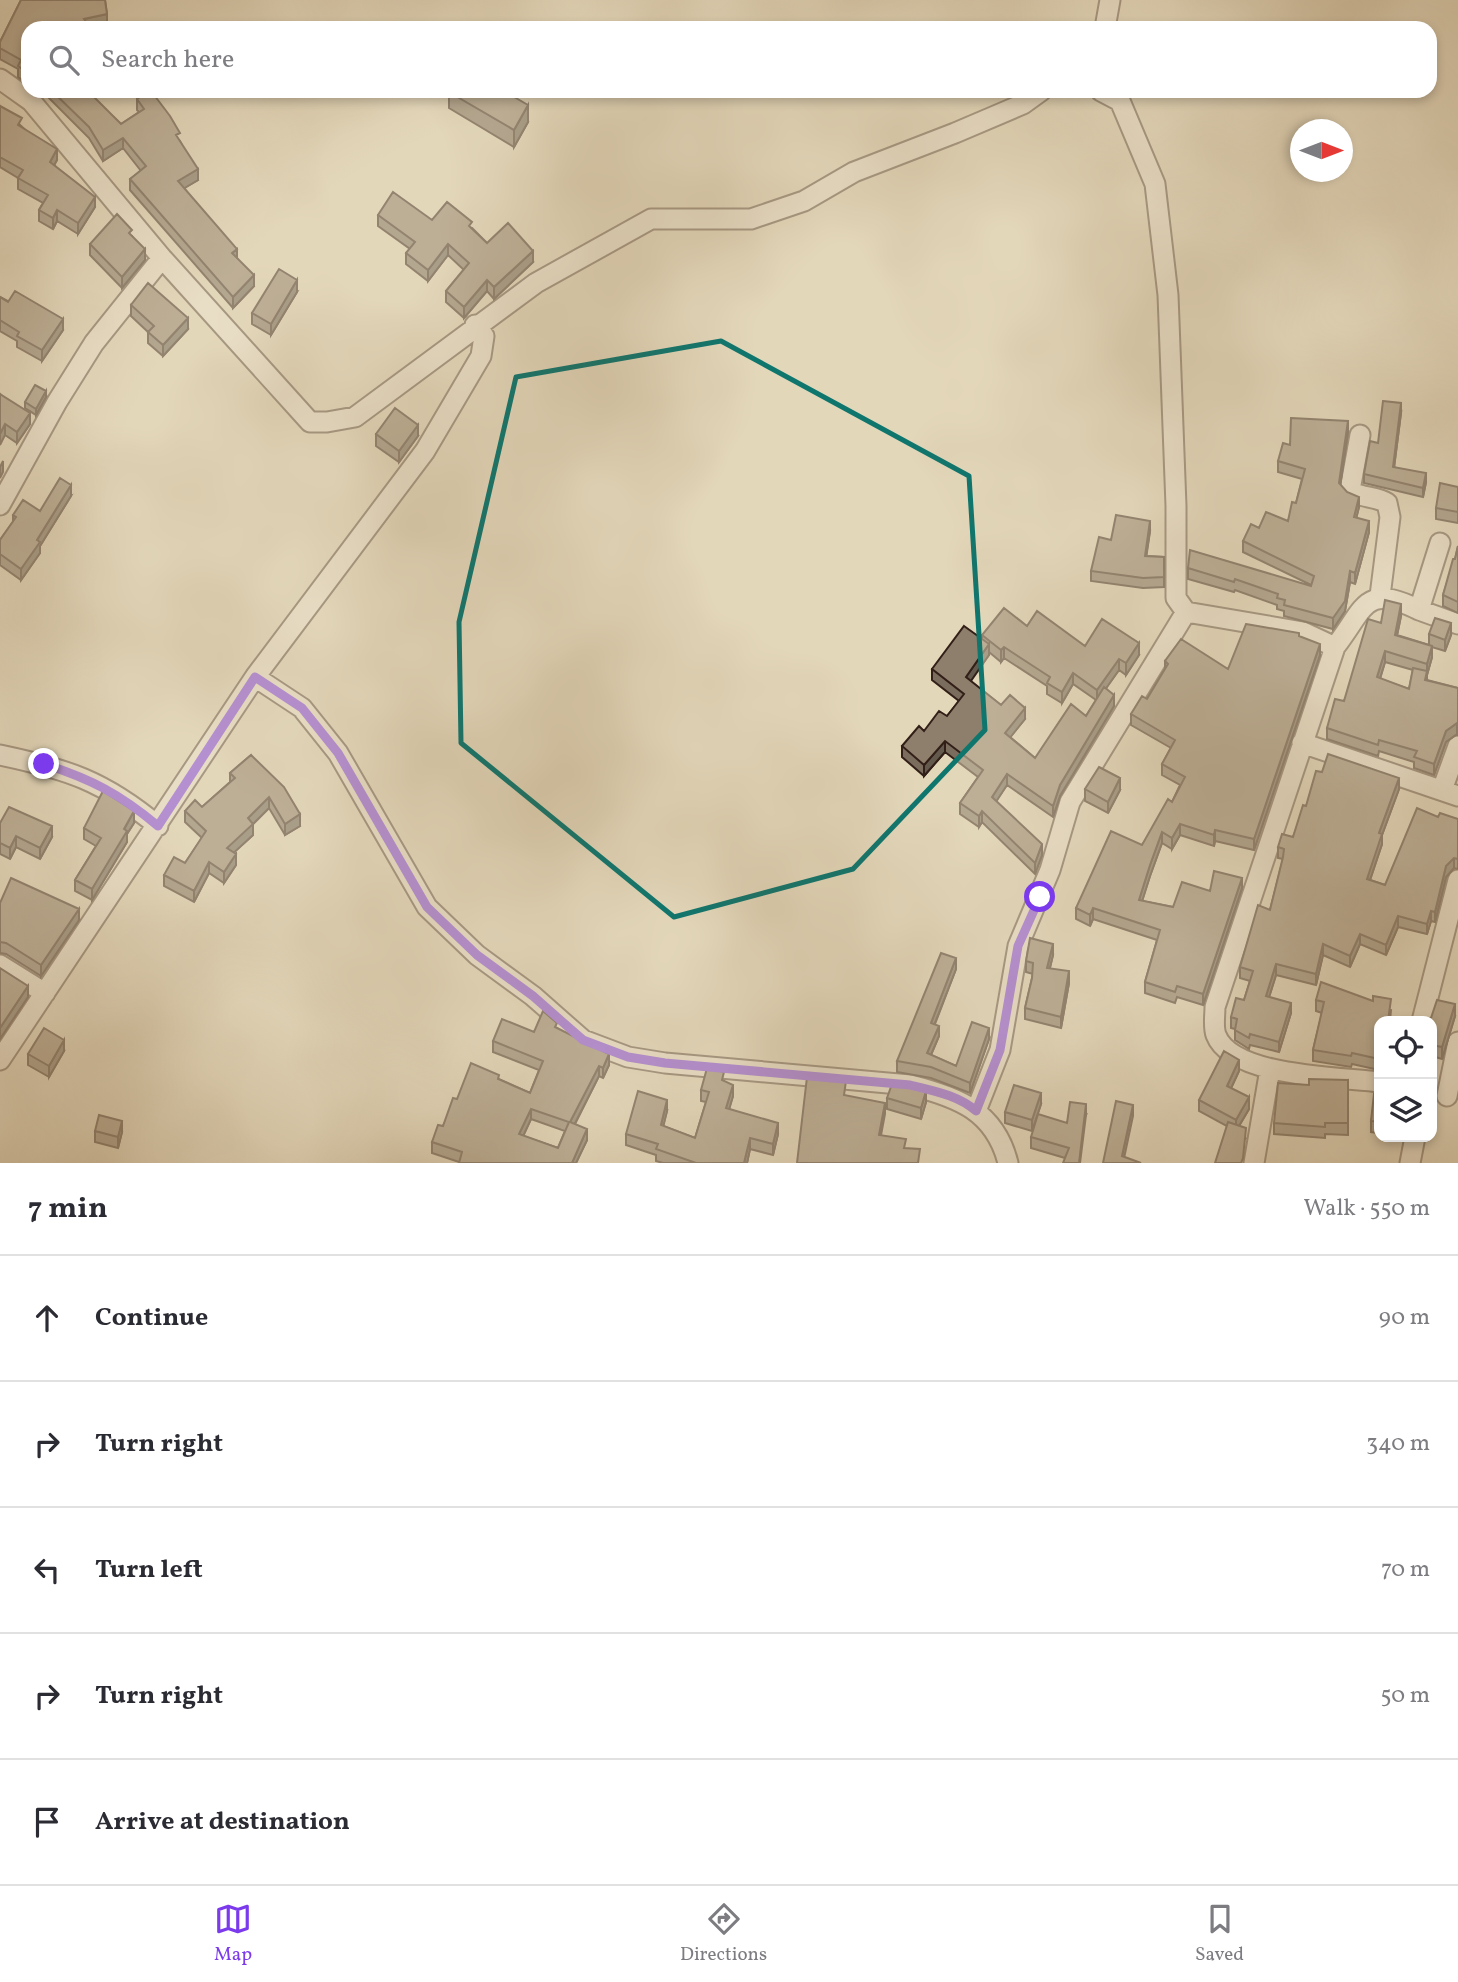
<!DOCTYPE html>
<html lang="en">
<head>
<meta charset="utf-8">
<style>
	:root { --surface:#fff; --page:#f7f7f7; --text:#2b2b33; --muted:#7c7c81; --line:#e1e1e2; --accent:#7c3aed }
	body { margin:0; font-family:Vollkorn,serif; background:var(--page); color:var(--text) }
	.controls { position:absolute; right:21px; bottom:21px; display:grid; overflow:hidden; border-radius:14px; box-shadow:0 4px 10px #0003 }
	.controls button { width:63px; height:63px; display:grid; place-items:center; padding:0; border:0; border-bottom:2px solid var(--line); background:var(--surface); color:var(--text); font:35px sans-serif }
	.compass { position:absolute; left:1290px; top:119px; width:63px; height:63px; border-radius:50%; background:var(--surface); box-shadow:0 4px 10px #0003; rotate:90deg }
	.stop { position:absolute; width:21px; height:21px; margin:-16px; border:5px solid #7c3aed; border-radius:50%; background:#fff }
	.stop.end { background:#7c3aed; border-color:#fff; box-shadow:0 2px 7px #0008 }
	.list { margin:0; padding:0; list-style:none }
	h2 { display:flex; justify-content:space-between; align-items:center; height:91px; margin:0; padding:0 28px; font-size:30px }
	h2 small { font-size:23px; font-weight:400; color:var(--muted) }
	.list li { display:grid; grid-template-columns:46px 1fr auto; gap:21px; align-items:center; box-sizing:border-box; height:126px; padding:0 28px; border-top:2px solid var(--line) }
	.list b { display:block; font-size:26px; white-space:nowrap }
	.list em { font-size:23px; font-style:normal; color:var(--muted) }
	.icon { flex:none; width:38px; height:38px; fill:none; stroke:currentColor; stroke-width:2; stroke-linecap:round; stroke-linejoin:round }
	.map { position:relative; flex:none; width:1458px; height:1163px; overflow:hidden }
	.search { position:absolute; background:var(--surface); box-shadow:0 4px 10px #0003; left:21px; right:21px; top:21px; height:77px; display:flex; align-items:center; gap:18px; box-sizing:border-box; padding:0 24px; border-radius:21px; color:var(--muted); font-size:26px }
	.sheet { height:721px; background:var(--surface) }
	nav { display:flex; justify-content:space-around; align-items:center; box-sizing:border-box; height:98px; border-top:2px solid var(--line); background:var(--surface); font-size:19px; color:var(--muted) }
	nav a { display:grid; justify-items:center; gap:4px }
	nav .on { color:var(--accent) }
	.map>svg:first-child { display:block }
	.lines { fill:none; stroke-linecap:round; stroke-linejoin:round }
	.minor-casing { stroke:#5e4d40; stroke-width:23 }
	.minor { stroke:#ede5d2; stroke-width:19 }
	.wall { fill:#7a6d5d; stroke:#321f18; stroke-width:2; fill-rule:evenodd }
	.shaded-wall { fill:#63594c; stroke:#321f18; stroke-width:2 }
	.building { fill:#8e7f6c; stroke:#321f18; stroke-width:2; fill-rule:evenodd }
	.route { stroke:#7c3aed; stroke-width:9 }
	.marked { fill:none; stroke:#0f766e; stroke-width:5; stroke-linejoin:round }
</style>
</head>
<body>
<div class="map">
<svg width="1458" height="1163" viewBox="0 0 1458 1163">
	<rect width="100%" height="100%" fill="#e3d7ba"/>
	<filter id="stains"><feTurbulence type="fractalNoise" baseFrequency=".00286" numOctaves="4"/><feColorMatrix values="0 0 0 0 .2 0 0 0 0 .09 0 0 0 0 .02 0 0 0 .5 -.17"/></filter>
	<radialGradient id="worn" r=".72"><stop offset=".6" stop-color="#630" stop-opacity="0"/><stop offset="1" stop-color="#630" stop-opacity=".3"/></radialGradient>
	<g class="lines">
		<g class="minor-casing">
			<path id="minor" d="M1105 28 1110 0
				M0 79 31 101 162 258 310 422H327L355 417 536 283 651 219H751L804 201 854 172 955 133 1023 104 1041 91
				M1101 91 1120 101 1155 184 1168 295 1176 506V598L1186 612 1303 632 1335 647 1215 1007C1215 1015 1213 1027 1216 1035 1232 1077 1340 1077 1379 1082
				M1360 435 1350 490C1359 498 1376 496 1387 503L1390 517 1380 596
				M0 505 57 402 94 343 162 258
				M1419 610 1458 624
				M1335 647C1366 607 1364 583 1419 610L1440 543
				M255 677 425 451 481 356 484 336 475 325
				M1302 743 1458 796
				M0 755C67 769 104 781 158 826
				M1442 790 1458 746
				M0 965 45 993
				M1422 1021 1458 880
				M0 1060 255 677 302 708 338 753 427 907 477 955 533 996 583 1040 628 1057 665 1063 910 1085C958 1097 995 1111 1008 1163
				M1447 1096 1458 1042
				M976 1111 1000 1050 1018 946 1050 870 1070 802 1186 612
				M1254 1163 1270 1069
				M1410 1163 1415 1137"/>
		</g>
		<use href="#minor" class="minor"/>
	</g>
	<path class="wall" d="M21 0H105L107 14V25L94 28H28V84L18 77V69L0 59V42Z
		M39 91H103L93 98 121 124 139 112 137 110V99L180 141 198 180 184 188 237 258 254 286 233 308 130 190V179L141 171 123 148 103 161 89 138 48 97Z
		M449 92 528 122 514 147 449 108Z
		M0 106 57 160 54 165 95 207 78 234 57 221 53 229 39 221V210L43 203 18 189V178L0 167Z
		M378 215 432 220 472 228 487 243 533 262 494 299 487 291 464 318 446 302V291L464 270 448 255 428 281 406 264V253L410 249 378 226Z
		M132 236 145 260 122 288 90 255V244Z
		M297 292 271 335 252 324V313Z
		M0 297 63 330 42 361 17 347V341L0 331Z
		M131 305 188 329 163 356 148 343V332L131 316Z
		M0 394 30 424 17 443 5 435Z
		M46 397 36 415 25 408V402Z
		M1401 413 1394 467 1426 482 1423 497 1364 483V474L1378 443Z
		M1348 432 1340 485 1359 507 1356 518 1369 532 1355 584 1350 582 1345 611 1333 629 1284 616V611L1277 609V605L1235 590 1234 592 1188 579V568L1311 585 1243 552V541L1259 528 1288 521 1296 503 1302 479 1278 472V461L1290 445Z
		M376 434 418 436 399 462 376 446Z
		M1458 487V523L1436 519V508Z
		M71 496 40 546V553L21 580 0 565V540L13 522V515L40 511Z
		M1150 531 1146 556 1164 557V587L1143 588 1091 581V571L1111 540Z
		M1458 546V613L1443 606V595L1455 559Z
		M1401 616 1397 635 1429 645V634L1451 635 1445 651 1432 647V657L1427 675V680L1458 688V735L1457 734 1446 742 1434 775 1414 768V762L1379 751 1378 756 1327 739V728L1344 701 1381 623ZM1385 662 1413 670 1409 689 1380 679Z
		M1027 626 1085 646 1139 655 1126 675 1119 670 1106 688 1114 706 1060 796 1053 817 1007 785 996 801 1042 855 1035 874 982 822 979 827 960 814V803L978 777 945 752 924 776 902 757V746L947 716 959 701 932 680V669L982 639V635ZM989 652 1001 662 1004 658 1047 686V694L1062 703 1073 684 1096 700 1086 716 1035 758 1010 737 1025 719 1001 705 970 681 989 655Z
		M1299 636 1320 655 1254 850 1215 841 1214 846 1180 835 1172 849 1162 843 1150 876 1142 901 1173 907 1210 891 1242 888 1203 1005 1177 997 1175 1003 1145 993V982L1157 940 1093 919 1090 926 1076 919V908L1142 845 1172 802 1180 785 1162 775V764L1171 748 1131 725V714L1147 699 1165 669V661L1228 669Z
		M251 755 300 826 285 835 269 808 253 824V835L234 852 236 865 224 883 209 873 194 902 164 886V875L185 863 202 838 185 822V811L202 807 230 782V773Z
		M1085 789 1120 790 1108 813 1085 801Z
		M1399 789 1382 835V844L1370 880 1385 885 1438 817 1458 819V869L1454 868 1446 877 1435 922 1431 921 1427 934 1398 927 1386 955 1360 944 1350 967 1323 955 1316 985 1276 975 1269 997 1291 1013 1279 1052 1250 1045 1249 1049 1235 1040V1029L1231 1028V1017L1244 1000 1250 981 1240 978V967L1270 910 1283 859 1278 858V847L1293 837 1306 806Z
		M0 823 52 837 40 859 16 847 10 859 0 854Z
		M134 823 127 834V842L92 900 75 891V880L96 846 84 839V828Z
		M0 903 79 920 41 976 6 954 0 953Z
		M1053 955 1050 968 1069 983 1061 1028 1025 1019V1008L1033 974 1026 972V961Z
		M956 969 935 1024 939 1036 931 1055 956 1066 989 1039 970 1093 931 1078 897 1072V1061Z
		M1316 1000 1391 1010 1390 1021H1379V1070L1352 1064 1351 1067 1313 1061V1050L1322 1013 1316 1011Z
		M1455 1016 1442 1059 1432 1056 1431 1018Z
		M557 1028 609 1065 603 1078 599 1076 575 1124 587 1140 576 1163 459 1162 432 1153V1142L443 1126 457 1099 499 1079 530 1093 539 1070 493 1052V1041L534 1032ZM531 1119 565 1131 558 1148 523 1136Z
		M64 1051 49 1077 28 1065V1054Z
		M1239 1071 1231 1088 1249 1109 1239 1126 1246 1139 1227 1126 1199 1111V1100Z
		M1348 1080V1135L1325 1134V1138L1274 1134V1123L1309 1085Z
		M724 1081 733 1096 729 1109 778 1134 773 1155 750 1149 747 1163H663L656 1161V1155L626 1145V1134L667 1111 663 1126 695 1138 706 1102 701 1101V1090Z
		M1379 1094V1133L1371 1132V1121Z
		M887 1098 926 1102 921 1119 887 1109Z
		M1041 1104 1032 1131 1005 1123V1112Z
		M1086 1115 1065 1158 1031 1148V1137Z
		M95 1131 122 1132 118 1148 95 1142Z"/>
	<path class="shaded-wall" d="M107 14V25L94 28H84V19Z
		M88 91H103L87 102Z
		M528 105V122L514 147V130Z
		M123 138V148L103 161V150Z
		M57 149V160L50 173V162Z
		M198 169V180L178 192V181Z
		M95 197V207L78 234V223Z
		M57 210V221L53 229V218Z
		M448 244V255L428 281V270Z
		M145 249V260L122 288V277Z
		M237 249V259L232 253Z
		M533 251V262L494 299V287Z
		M254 275V286L233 308V297Z
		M297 280V292L271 335V324Z
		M487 280V291L464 318V307Z
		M188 318V329L163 356V345Z
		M63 319V330L42 361V350Z
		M46 391V397L36 415V409Z
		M1401 403V413L1393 476V467Z
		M30 413V424L17 443V432Z
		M1348 421V432L1339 494V483Z
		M5 424V435L0 445V434Z
		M418 425V436L399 462V451Z
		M3 461V472L0 478V467Z
		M1426 473V482L1423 497V488Z
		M71 485V496L40 546V553L21 580V569L37 540Z
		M1359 497V507L1354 528V517Z
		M1150 521V531L1145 566V556Z
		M1369 521V532L1355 584V573Z
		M1350 571V582L1345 611 1333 629V618Z
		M1401 604V616L1395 646V635Z
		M1451 623V635L1445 651V640Z
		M1139 643V655L1126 675V663Z
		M989 644V655L966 688V677Z
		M1320 644V655L1254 850V839Z
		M1432 646V657L1427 675V664Z
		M1004 647V658L1001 662V650Z
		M1385 651V662L1377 688V677Z
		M1119 659V670L1097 701V690Z
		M1073 673V684L1062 703V692Z
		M1114 695V706L1060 796 1053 817V806L1060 785Z
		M1025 708V719L1005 744V733Z
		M1457 723V734L1446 742 1434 775V764L1446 731Z
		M945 741V752L924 776V765Z
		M1007 774V785L992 808V797Z
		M1120 778V790L1108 813V802Z
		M1399 778V789L1382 835V844L1367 889V879L1379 833Z
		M269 797V808L253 824V835L227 859V848L248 818Z
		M134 811V823L127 834V842L92 900V889Z
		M982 811V822L979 827V816Z
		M300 814V826L285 835V824Z
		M1180 824V835L1172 849V838Z
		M52 826V837L40 859V848Z
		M1215 830V841L1214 846V835Z
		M1162 832V843L1150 876 1139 911V900L1150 865Z
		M16 836V847L10 859V848Z
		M1042 844V855L1035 874V863Z
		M236 854V865L224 883V872Z
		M1454 858V868L1446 877 1435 922V912L1446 866Z
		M209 862V873L194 902V891Z
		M1242 878V888L1203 1005V994Z
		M1093 908V919L1090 926V915Z
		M79 909V920L41 976V965Z
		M1431 911V921L1427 934V924Z
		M1398 916V927L1386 955V945Z
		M1360 934V944L1350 967V956Z
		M1053 944V955L1047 979V968Z
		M1323 944V955L1316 985V974Z
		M956 958V969L931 1033V1023Z
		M1276 964V975L1266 1007V996Z
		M1069 971V983L1061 1028V1017Z
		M28 986V997L0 1039V1028Z
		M1291 1003V1013L1279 1052V1042Z
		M1455 1004V1016L1442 1059V1047Z
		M939 1026V1036L927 1064V1053Z
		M989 1028V1039L970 1093V1083Z
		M64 1040V1051L49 1077V1066Z
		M609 1054V1065L603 1078V1068Z
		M1239 1060V1071L1227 1097V1086Z
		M599 1066V1076L570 1133V1122Z
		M733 1085V1096L726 1120V1108Z
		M926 1091V1102L921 1119V1108Z
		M1041 1093V1104L1032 1131V1120Z
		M1249 1097V1109L1236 1131V1120Z
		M667 1100V1111L661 1136V1125Z
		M885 1103V1114L879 1146V1135Z
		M1086 1104V1115L1080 1163H1079Z
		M1133 1105V1116L1123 1163 1122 1156Z
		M531 1109V1119L519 1145V1134Z
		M122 1121V1132L118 1148V1137Z
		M778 1123V1134L773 1155V1144Z
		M587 1129V1140L576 1163H572Z
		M750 1138V1149L747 1163H744Z"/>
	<path class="building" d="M21 0H105L107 14 84 19 90 28H28V73L18 66 21 60 0 48V42Z
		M52 91H88L121 124 144 109 137 99 149 91H151L170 116 180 133 176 135 198 169 178 181 237 249 232 253 254 275 233 297 130 179 146 166 123 138 103 150 89 127Z
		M450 91H504L528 105 514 130 449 92Z
		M0 106 22 118 18 125 57 149 50 162 95 197 78 223 57 210 53 218 39 210 48 195 18 178 23 170 0 157Z
		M393 192 432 220 447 202 472 222 469 226 487 243 508 223 533 251 494 287 487 280 464 307 446 291 469 263 448 244 428 270 406 253 415 242 378 215Z
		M117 214 132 230 129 233 145 249 122 277 90 244Z
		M279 269 297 280 271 324 252 313Z
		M148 283 188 318 163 345 148 332 154 326 131 305Z
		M15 291 63 319 42 350 17 336 19 332 0 320V297L8 302Z
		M35 385 46 391 36 409 25 402Z
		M0 394 30 413 17 432 5 424 0 434Z
		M1383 401 1401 403 1393 467 1426 473 1423 488 1364 474 1370 441 1378 443Z
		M395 408 418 425 399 451 376 434Z
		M1291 418 1348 421 1339 483 1347 492 1359 497 1354 517 1369 521 1355 573 1350 571 1345 601 1333 618 1284 605 1285 600 1277 598 1278 594 1235 579 1234 582 1188 568 1190 550 1311 586 1314 576 1243 541 1251 524 1259 528 1266 512 1288 521 1292 502 1296 503 1305 469 1278 461 1283 443 1290 445Z
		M60 478 71 485 37 540 40 542 21 569 0 554V540L16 517 13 515 23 500 40 511Z
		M1440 483 1458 487V512L1436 508Z
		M1116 515 1150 521 1145 556 1164 557V577L1143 578 1091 571 1099 537 1111 540Z
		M1458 546V602L1443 595 1453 559H1455Z
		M1385 600 1401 604 1395 635 1432 646 1427 664 1385 651 1377 677 1409 689 1413 668 1427 671 1425 680 1458 688V724L1457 723 1446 731 1434 764 1414 757 1417 751 1379 740 1378 745 1327 728 1335 699 1344 701 1368 619 1381 623Z
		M1004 608 1027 626 1037 611 1085 646 1102 619 1139 643 1126 663 1119 659 1097 690 1073 673 1062 692 1047 683 1050 677 1004 647 1001 650 982 635Z
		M1435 618 1451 623 1445 640 1429 634Z
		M1246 624 1299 633V636L1320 644 1254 839 1215 830 1214 835 1180 824 1172 838 1162 832 1150 865 1139 900 1173 907 1182 882 1210 891 1214 871 1242 878 1203 994 1177 986 1175 992 1145 982 1160 930 1093 908 1090 915 1076 908 1111 831 1142 845 1168 799 1172 802 1185 777 1162 764 1175 740 1131 714 1142 696 1147 699 1168 664 1165 661 1181 639 1228 669Z
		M964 626 989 644 966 677 1001 705 1010 695 1025 708 1005 733 1035 758 1071 704 1086 716 1104 687 1114 695 1060 785 1053 806 1007 774 992 797 1042 844 1035 863 982 811 979 816 960 803 983 770 945 741 924 765 902 746 919 726 924 731 939 711 947 716 964 694 932 669Z
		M1328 754 1399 778 1379 833 1382 834 1367 879 1385 885 1417 808 1438 817 1440 813 1458 819V859L1454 858 1446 866 1435 912 1431 911 1427 924 1398 916 1386 945 1360 934 1350 956 1323 944 1316 974 1276 964 1266 996 1291 1003 1279 1042 1250 1034 1249 1038 1235 1030 1237 1019 1231 1017 1236 998 1244 1000 1253 971 1240 967 1258 905 1270 910 1283 857 1284 849 1278 847 1282 834 1293 837 1303 805 1306 806 1316 771 1322 772Z
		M251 755 284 787 300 814 285 824 269 797 248 818 253 824 227 848 236 854 224 872 209 862 194 891 164 875 174 857 185 863 206 831 185 811 195 800 202 807 235 778 230 773Z
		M1099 767 1120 778 1108 802 1085 789Z
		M103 791 134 811 124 829 127 831 92 889 75 880 101 838 84 828Z
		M9 807 52 826 40 848 16 836 10 848 0 843V823Z
		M11 878 79 909 41 965 6 943 0 942V903Z
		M1030 938 1053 944 1047 968 1069 971 1061 1017 1025 1008 1032 978 1033 963 1026 961Z
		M941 953 956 958 931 1023 939 1026 927 1053 956 1066 972 1022 989 1028 970 1083 931 1067 897 1061Z
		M0 968 28 986 0 1028Z
		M1321 982 1373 1001V996L1391 999 1388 1021H1379V1059L1352 1053 1351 1056 1313 1050 1324 1002 1316 1000Z
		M1437 1000 1455 1004 1442 1047 1432 1045V1021H1422L1431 1018Z
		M543 1011 557 1023 555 1027 609 1054 603 1068 599 1066 570 1122 587 1129 572 1163H459L462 1152 432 1142 438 1125 443 1126 453 1098 457 1099 471 1063 499 1075 498 1079 530 1093 543 1061 493 1041 502 1019 534 1032ZM531 1109 569 1122 558 1148 519 1134Z
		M44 1028 64 1040 49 1066 28 1054Z
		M1224 1051 1239 1060 1227 1086 1249 1097 1236 1120 1199 1100Z
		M707 1068 724 1072 722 1080 733 1085 726 1108 778 1123 773 1144 750 1138 744 1163H696L656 1149 658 1144 626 1134 638 1091 667 1100 661 1125 695 1138 709 1092 701 1090Z
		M807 1077 846 1081 844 1095 885 1103 879 1135 906 1139 904 1148 920 1149 918 1163H797Z
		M1309 1079 1348 1080V1123H1325V1127L1274 1123 1278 1083 1309 1085Z
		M892 1084 926 1091 921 1108 887 1098Z
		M1014 1085 1041 1093 1032 1120 1005 1112Z
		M1374 1094H1379V1122L1371 1121Z
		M1116 1101 1133 1105 1122 1156 1141 1163H1103Z
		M1070 1102 1086 1104 1079 1163H1063L1069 1148 1031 1137 1038 1114 1067 1123Z
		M99 1115 122 1121 118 1137 95 1131Z
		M1228 1122 1246 1128 1243 1158 1241 1163H1215Z"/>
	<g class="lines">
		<path class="route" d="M44 764C91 779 120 794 158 826L255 677 302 708 338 753 427 907 477 955 533 996 583 1040 628 1057 665 1063 910 1085C933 1091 958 1095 976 1111L1000 1050 1018 946 1040 897"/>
	</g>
	<path d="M0 0H1458V1163H0ZM721 341 969 476 985 730 853 869 674 917 461 743 459 622 516 377Z" fill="#e3d7ba" fill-opacity=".55" fill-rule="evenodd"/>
	<path class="marked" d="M721 341 969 476 985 730 853 869 674 917 461 743 459 622 516 377Z"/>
	<rect width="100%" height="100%" filter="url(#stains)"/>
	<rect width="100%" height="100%" fill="url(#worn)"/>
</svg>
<div class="controls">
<button><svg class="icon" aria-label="locate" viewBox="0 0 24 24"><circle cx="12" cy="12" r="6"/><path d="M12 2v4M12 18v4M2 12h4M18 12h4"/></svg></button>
<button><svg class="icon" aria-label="layers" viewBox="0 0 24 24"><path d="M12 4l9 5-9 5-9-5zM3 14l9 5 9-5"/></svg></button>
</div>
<svg class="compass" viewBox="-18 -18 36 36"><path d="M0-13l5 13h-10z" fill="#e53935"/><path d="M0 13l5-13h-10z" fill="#7c7c81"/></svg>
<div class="stop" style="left:1040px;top:897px"></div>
<div class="stop end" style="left:44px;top:764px"></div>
<div class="search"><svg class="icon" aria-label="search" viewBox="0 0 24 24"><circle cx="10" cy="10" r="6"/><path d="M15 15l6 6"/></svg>Search here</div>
</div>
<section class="sheet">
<h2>7 min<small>Walk · 550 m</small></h2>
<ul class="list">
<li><svg class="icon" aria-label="ahead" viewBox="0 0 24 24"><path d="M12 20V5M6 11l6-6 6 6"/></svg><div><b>Continue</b></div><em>90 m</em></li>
<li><svg class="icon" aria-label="right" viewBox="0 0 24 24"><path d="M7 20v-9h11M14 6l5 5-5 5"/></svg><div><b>Turn right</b></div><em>340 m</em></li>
<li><svg class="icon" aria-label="left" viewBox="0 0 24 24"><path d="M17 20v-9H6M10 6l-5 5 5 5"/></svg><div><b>Turn left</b></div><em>70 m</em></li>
<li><svg class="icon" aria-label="right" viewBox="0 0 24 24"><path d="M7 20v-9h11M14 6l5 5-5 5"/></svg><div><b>Turn right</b></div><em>50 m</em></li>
<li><svg class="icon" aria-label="arrive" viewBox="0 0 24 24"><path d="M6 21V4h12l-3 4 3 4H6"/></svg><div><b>Arrive at destination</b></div></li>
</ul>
</section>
<nav>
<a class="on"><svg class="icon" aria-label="map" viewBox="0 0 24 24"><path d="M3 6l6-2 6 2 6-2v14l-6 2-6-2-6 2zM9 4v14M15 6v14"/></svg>Map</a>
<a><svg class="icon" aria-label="directions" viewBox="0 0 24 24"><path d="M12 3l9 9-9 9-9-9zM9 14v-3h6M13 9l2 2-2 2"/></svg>Directions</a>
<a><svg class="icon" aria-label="saved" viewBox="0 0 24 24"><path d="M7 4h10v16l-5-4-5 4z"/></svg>Saved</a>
</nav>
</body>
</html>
